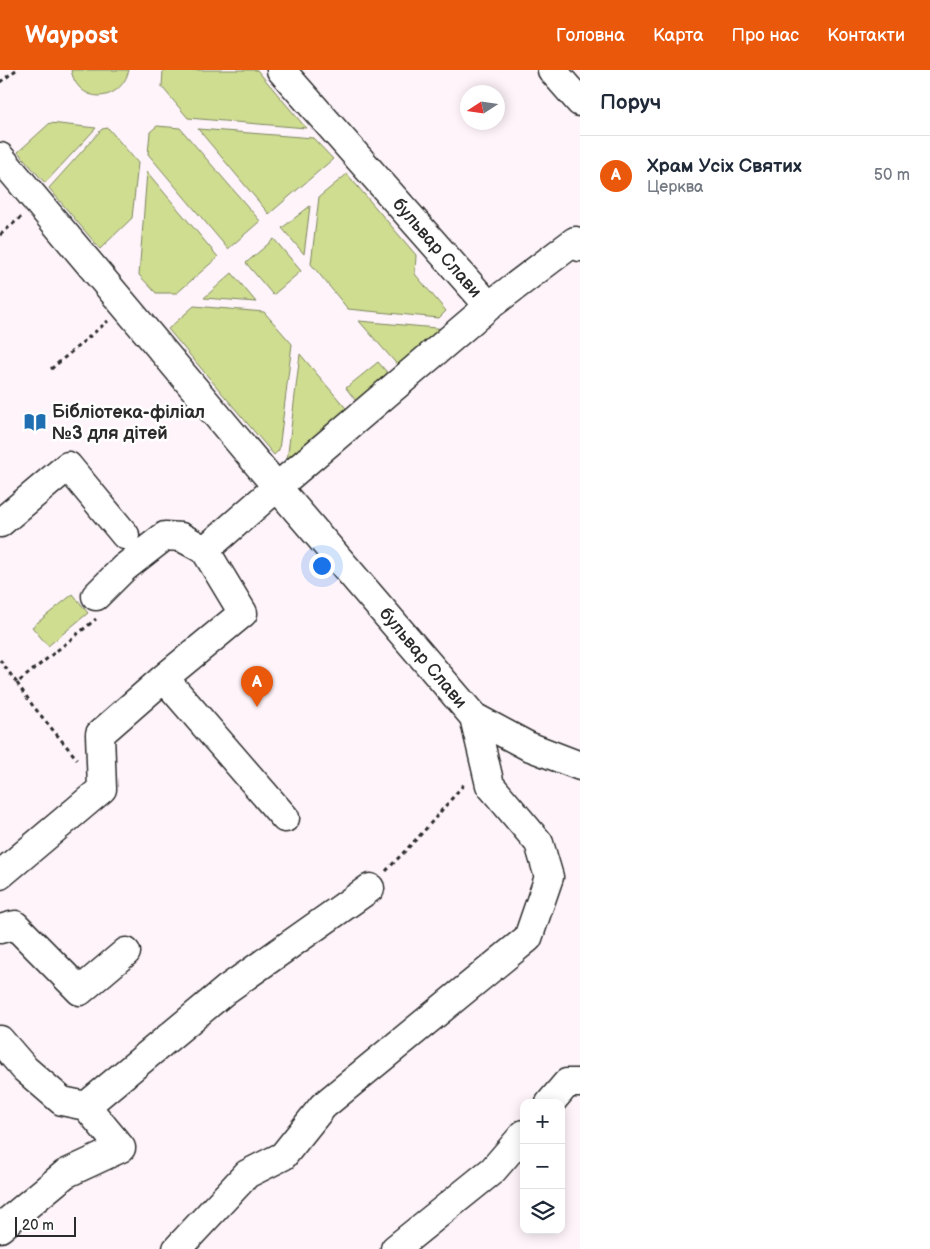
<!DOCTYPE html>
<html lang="uk">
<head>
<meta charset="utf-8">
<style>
	:root { --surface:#fff; --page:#f6f6f7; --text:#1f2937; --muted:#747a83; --line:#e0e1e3; --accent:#ea580c }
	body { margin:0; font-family:"Balsamiq Sans",sans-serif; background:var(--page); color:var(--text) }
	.controls { position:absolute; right:15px; bottom:15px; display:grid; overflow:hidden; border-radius:10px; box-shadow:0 2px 12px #0003 }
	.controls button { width:45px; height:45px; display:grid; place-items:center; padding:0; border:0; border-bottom:1px solid var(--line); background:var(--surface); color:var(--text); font:25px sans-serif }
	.compass { position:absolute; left:460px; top:15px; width:45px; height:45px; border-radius:50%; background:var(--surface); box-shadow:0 2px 12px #0003; rotate:258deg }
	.scale { position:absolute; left:15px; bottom:12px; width:61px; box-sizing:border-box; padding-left:5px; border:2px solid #2b2b2b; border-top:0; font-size:14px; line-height:18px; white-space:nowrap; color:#2b2b2b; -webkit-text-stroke:4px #fff; paint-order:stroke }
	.you { position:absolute; left:321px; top:495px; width:18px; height:18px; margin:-12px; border:4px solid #fff; border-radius:50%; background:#1a73e8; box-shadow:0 0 0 8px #1a73e833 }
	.badge { display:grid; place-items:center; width:32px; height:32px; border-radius:50%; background:var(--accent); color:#fff; font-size:16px; font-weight:700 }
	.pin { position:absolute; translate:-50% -41px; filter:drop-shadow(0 1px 2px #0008) }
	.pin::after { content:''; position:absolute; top:26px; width:18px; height:15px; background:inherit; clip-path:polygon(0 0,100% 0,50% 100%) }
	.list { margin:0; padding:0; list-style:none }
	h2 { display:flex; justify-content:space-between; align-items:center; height:65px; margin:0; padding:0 20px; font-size:21px }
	h2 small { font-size:16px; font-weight:400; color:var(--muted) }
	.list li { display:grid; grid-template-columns:32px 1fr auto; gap:15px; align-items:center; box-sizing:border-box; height:80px; padding:0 20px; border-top:1px solid var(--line) }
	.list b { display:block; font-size:19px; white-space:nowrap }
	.list p { margin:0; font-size:16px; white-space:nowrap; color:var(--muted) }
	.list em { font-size:16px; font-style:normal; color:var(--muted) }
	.icon { flex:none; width:28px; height:28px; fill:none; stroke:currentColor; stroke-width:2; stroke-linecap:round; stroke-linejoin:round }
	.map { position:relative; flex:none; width:580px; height:1179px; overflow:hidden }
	header { display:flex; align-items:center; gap:30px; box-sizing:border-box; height:70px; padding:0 25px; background:var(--accent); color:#fff }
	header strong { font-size:24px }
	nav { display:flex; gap:28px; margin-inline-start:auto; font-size:18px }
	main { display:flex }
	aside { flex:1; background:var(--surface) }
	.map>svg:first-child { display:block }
	.green { fill:#cfdd91; stroke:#7d845e }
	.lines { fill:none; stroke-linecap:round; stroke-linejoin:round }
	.minor-casing { stroke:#2b2b2b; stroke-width:31 }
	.path { stroke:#2b2b2b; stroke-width:3; stroke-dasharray:4 4; stroke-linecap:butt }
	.minor { stroke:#fff; stroke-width:28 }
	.labels { text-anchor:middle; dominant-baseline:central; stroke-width:5; stroke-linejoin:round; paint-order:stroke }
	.street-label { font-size:18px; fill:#2b2b2b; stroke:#fff }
	.poi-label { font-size:18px; font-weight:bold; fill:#2b2b2b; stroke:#fff; text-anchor:start }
</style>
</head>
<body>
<header>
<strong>Waypost</strong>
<nav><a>Головна</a><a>Карта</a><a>Про нас</a><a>Контакти</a></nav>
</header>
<main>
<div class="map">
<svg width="580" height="1179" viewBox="0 0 580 1179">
	<rect width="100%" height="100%" fill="#fef4fa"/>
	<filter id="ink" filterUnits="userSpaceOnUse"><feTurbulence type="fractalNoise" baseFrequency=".02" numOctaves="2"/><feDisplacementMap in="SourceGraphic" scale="10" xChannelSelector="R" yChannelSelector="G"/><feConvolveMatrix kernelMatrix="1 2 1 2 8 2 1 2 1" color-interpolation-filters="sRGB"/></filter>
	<g filter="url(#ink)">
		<path class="green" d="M71 0H129C120 34 78 35 71 0Z
			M163 0H257L306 58 188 48 162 17Z
			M50 53 96 58 45 113 18 82Z
			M157 56 180 58 260 151 228 179 148 84 150 62Z
			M108 58 138 93 132 148 100 179 49 118 102 59Z
			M198 59 313 68 333 89 269 144Z
			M147 102 218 187 177 223H156L139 205Z
			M347 104 416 185 415 204 446 241 439 248 348 239 311 194 319 127Z
			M310 136 304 184 282 158Z
			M274 169 301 201 273 225 246 193Z
			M232 203 256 232 204 228Z
			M194 236 264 242 292 274 279 380 274 385 168 259Z
			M359 251 447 259 401 299Z
			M300 284 350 343 287 391Z
			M378 292 392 308 359 335 346 318Z
			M73 524 88 543 48 576 32 557Z"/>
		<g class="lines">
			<g class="minor-casing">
				<path id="minor" d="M552 0 580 32
					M0 87 277 417 474 647 528 676 580 696
					M489 236 575 171 580 177
					M0 453 68 396 125 465
					M96 526 124 498 165 466 181 467 205 480
					M164 608 285 748
					M0 805 102 719 100 664 164 608 243 543 205 480 277 417 489 236 281 0
					M0 859 15 855 80 921 126 882
					M0 970 25 999 62 1031 86 1036
					M550 1033 567 1013H580
					M0 1158 65 1104 121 1078 86 1036 227 919 370 818
					M177 1179 247 1104 283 1086 323 1036 528 868 549 807 539 773 490 715 474 647
					M395 1179 493 1100 524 1064"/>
			</g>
			<path class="path" d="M0 12 16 0
				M0 165 21 147
				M51 299 108 251
				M0 590 17 613 96 549
				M17 613 33 636 77 689
				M386 801 424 761 465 713"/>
			<use href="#minor" class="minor"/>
		</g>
	</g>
	<defs>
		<g id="library-bare" transform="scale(1.725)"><path d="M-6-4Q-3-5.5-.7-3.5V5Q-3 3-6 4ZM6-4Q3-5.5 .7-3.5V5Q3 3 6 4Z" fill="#1f6fb2" stroke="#fff" stroke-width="2.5" paint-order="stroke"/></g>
	</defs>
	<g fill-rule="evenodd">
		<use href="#library-bare" x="35" y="352"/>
	</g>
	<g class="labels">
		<g class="street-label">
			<text transform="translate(437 178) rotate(49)">бульвар Слави</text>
			<text transform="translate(423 588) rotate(50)">бульвар Слави</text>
		</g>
		<g class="poi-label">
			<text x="52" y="342">Бібліотека-філіал<tspan x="52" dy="21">№3 для дітей</tspan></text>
		</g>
	</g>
</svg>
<div class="controls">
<button>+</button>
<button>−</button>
<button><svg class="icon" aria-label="layers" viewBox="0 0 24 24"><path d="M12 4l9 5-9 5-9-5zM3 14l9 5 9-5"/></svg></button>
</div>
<svg class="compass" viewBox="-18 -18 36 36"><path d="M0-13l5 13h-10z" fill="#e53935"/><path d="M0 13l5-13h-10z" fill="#747a83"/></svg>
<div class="scale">20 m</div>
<div class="you"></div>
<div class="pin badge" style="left:257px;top:637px">A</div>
</div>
<aside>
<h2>Поруч<small></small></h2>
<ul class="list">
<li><span class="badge">A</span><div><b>Храм Усіх Святих</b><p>Церква</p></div><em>50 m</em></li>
</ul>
</aside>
</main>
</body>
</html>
